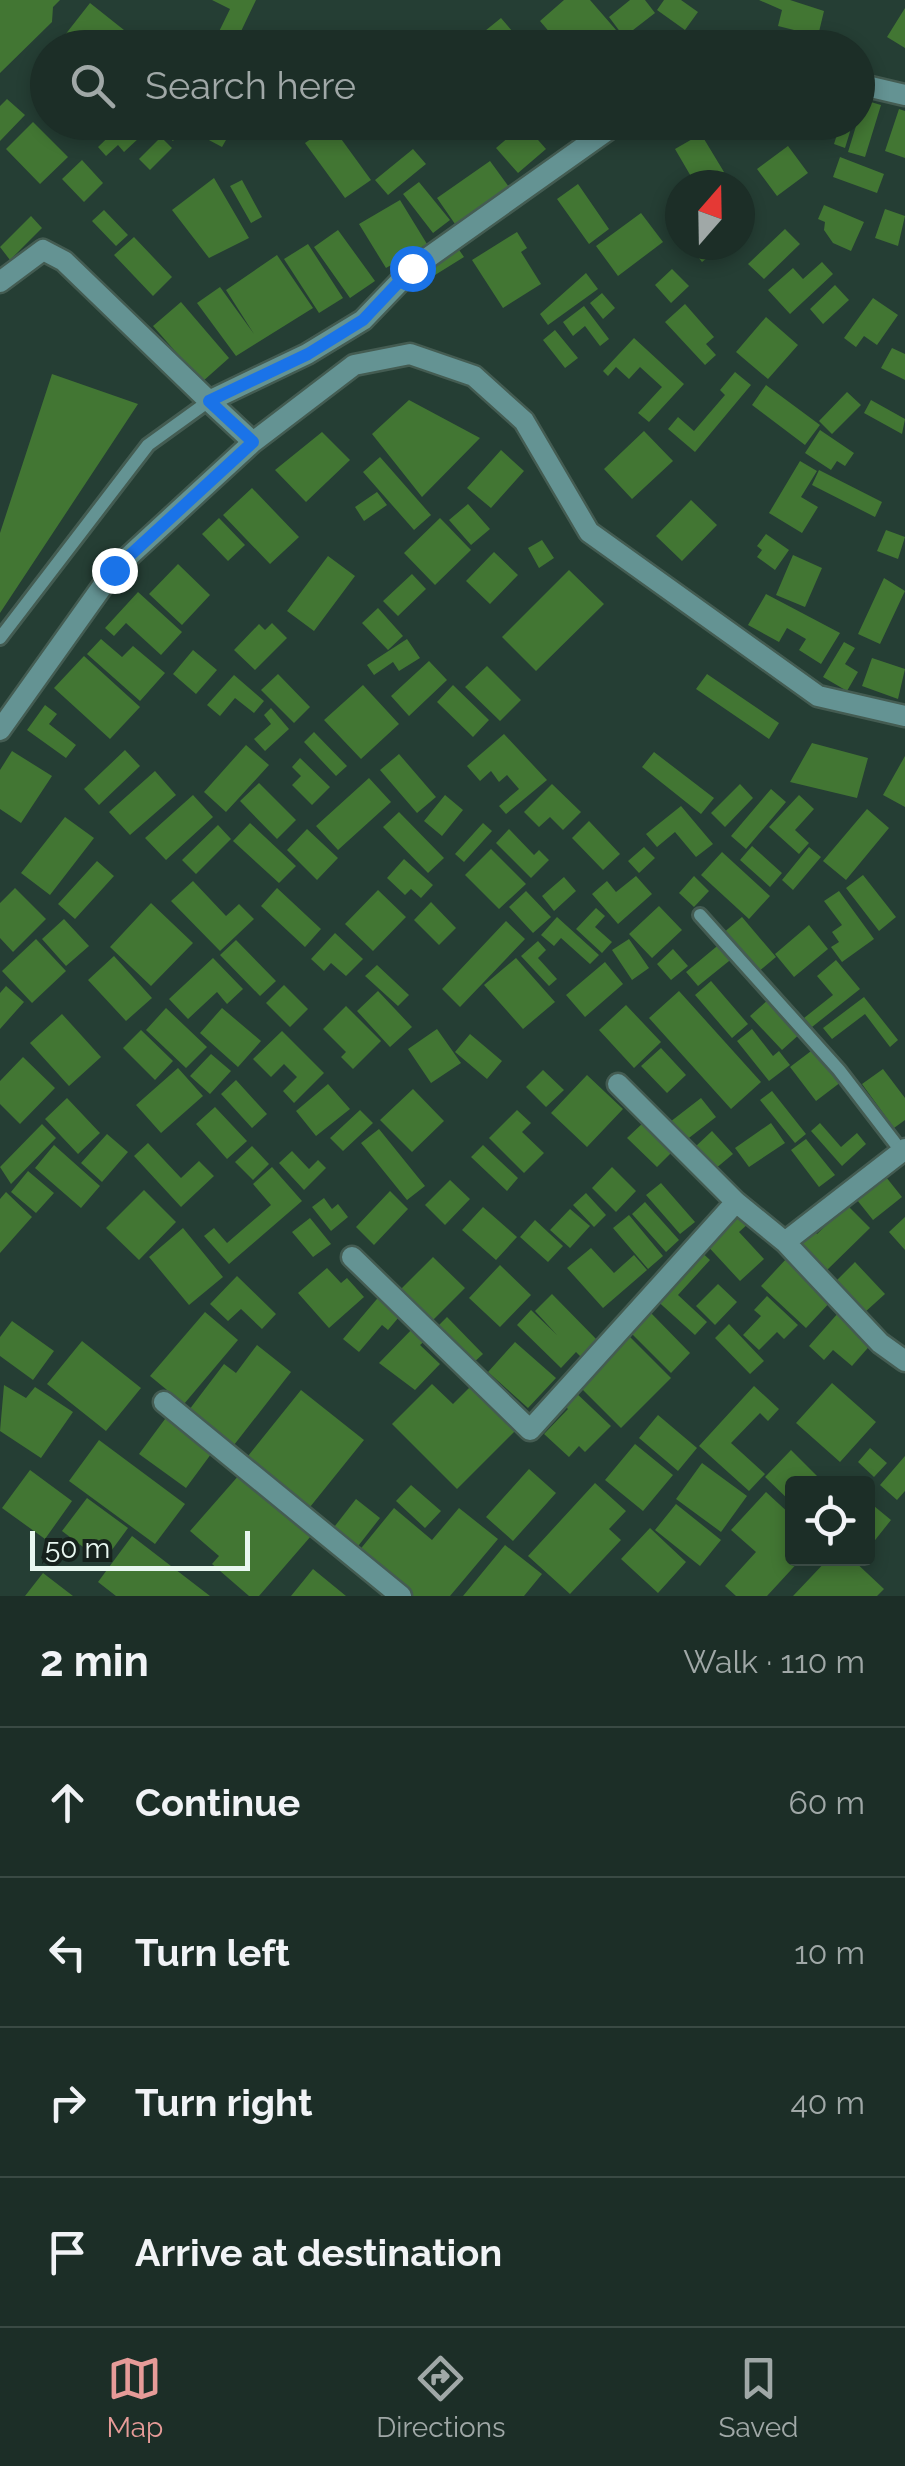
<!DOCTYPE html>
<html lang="en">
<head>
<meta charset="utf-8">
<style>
	:root { --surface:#1c2e27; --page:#293a33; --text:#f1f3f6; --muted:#a0a8a7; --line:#3a4a44; --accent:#e69b98 }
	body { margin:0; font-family:Raleway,sans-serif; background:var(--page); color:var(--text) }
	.controls { position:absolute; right:30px; bottom:30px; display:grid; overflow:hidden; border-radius:10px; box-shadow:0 5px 15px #0003 }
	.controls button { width:90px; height:90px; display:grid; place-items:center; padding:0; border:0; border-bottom:2px solid var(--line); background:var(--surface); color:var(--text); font:50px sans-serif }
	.compass { position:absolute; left:665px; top:170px; width:90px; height:90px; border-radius:50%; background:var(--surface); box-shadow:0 5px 15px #0003; rotate:20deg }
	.scale { position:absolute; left:30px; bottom:25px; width:220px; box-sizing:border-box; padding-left:10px; border:5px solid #e8f7f0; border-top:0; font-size:28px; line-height:35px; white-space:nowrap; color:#e8f7f0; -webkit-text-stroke:8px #17221d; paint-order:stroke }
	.stop { position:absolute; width:30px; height:30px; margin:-22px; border:8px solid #1a73e8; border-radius:50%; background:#fff }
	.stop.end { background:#1a73e8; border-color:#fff; box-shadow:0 2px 10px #0008 }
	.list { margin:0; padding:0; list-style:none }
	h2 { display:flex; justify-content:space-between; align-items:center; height:130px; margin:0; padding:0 40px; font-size:42px }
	h2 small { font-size:32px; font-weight:400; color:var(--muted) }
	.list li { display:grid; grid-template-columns:65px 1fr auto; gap:30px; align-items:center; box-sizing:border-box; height:150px; padding:0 40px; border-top:2px solid var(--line) }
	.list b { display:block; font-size:38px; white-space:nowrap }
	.list em { font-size:32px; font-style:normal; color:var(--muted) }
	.icon { flex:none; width:55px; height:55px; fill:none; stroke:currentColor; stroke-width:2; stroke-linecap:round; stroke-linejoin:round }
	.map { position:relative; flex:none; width:905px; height:1596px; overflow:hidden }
	.search { position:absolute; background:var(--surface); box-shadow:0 5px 15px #0003; left:30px; right:30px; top:30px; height:110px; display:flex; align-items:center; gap:25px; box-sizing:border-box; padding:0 35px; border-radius:55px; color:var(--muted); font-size:38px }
	.sheet { height:730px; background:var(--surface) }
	nav { display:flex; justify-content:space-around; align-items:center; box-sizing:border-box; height:140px; border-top:2px solid var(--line); background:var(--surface); font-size:28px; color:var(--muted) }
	nav a { display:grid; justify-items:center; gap:5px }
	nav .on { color:var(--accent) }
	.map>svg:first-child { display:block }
	.building { fill:#427633 }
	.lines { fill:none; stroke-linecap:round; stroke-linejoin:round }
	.lane-casing { stroke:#445c52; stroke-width:18 }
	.street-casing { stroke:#445c52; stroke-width:25 }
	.lane { stroke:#649393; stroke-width:12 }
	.street { stroke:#649393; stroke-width:20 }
	.route { stroke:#1a73e8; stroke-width:12 }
</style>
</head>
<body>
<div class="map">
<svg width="905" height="1596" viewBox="0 0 905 1596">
	<rect width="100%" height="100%" fill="#253e34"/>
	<path class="building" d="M0 0H60L53 7 52 22 0 73Z
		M212 0H256L233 48H211L230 9Z
		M564 0H590L630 46 563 48 540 21Z
		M630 0H645L655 13 624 37 609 17Z
		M664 0H681L698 12 685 30 657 10Z
		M759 0H790L824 11 818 36 778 26 782 10Z
		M90 3 129 34 119 48H70L61 40Z
		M905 8V48L887 37Z
		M501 18 524 45 521 48H490L480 35Z
		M7 99 25 115 0 141V106Z
		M864 100 881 105 865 157 848 152Z
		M899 109 905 111V158L885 151Z
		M33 122 68 157 40 184 6 149Z
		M124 122 140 137 124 152 118 145 106 156 98 147Z
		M157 122H188L173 141 154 126Z
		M197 122H227L234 126 222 147 192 131Z
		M471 122H506L486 140Z
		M747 122H779L760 138Z
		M841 122H853L845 148 834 144Z
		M524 124 546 149 518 173 496 148Z
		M331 125 371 180 345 198 305 143Z
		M701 134 724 172 696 185 675 149Z
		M161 137 172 148 150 170 139 159Z
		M788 146 808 173 777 196 757 169Z
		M413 149 426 164 388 195 375 180Z
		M840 157 884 174 877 193 833 177Z
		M82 160 103 183 84 202 62 179Z
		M490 161 509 187 455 224 437 198Z
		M214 178 249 238 209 258 172 210Z
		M242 180 262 217 251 223 230 186Z
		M419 182 450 220 433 233 403 194Z
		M578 184 609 229 589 244 557 199Z
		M400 200 427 244 386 268 359 224Z
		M824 205 864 222 851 251 833 243 824 230 825 222 818 219Z
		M885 209 905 216 898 246 875 238Z
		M104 210 128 235 116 246 92 221Z
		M641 213 663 242 618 276 596 246Z
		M31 216 42 228 10 260 0 247Z
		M785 229 800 244 764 279 748 264Z
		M338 230 375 281 350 298 314 247Z
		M517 232 527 248 521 252 541 284 503 308 472 260Z
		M134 237 172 277 153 296 114 255Z
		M308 244 343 298 319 313 284 259Z
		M689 245H718L720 248 702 262Z
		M457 247 464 257 427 280 421 270Z
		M277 255 313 308 236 356 197 303 220 287 254 334 226 290Z
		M822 262 833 274 790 314 768 290 793 268 803 279Z
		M672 269 689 286 671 303 655 285Z
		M586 273 598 289 548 325 540 314Z
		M835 285 849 300 823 324 810 309Z
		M602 293 615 308 603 319 590 303Z
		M873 298 898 315 877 345 864 336 856 347 844 338Z
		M181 302 229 358 202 382 153 326Z
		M685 304 714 337 706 344 716 355 705 365 665 322Z
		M584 306 609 339 600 346 585 326 573 336 563 322Z
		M766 317 798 345 768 379 736 352Z
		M555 330 578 358 565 368 543 340Z
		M634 338 684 384 649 422 638 413 662 387 640 367 629 379 616 367 608 376 603 371Z
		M892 348 905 354V380L881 368Z
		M735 372 751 385 695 452 668 429 678 417 694 431 725 395 720 390Z
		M52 374 138 404 0 613V533Z
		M766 385 820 425 805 445 752 405Z
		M847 392 861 405 832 434 819 421Z
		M409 400 480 438 422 497 372 434Z
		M871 400 905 419 902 434 864 413Z
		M820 430 854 453 845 466 837 461 831 470 805 453Z
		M644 431 673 461 632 499 604 469Z
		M322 432 350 460 306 502 275 470Z
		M501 450 524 471 491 508 467 488Z
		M380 457 431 515 414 530 363 472Z
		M800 461 817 471 801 497 818 507 802 533 769 513Z
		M819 470 882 502 875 517 812 485Z
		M252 488 299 537 270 564 223 515Z
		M377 492 387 505 364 521 355 507Z
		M691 500 717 525 682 561 656 536Z
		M468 504 490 529 471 545 449 520Z
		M219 518 245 545 228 561 202 534Z
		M440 518 471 550 435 585 404 553Z
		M886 530 905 537 898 559 877 551Z
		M766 534 789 550 775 570 757 557 762 550 757 546Z
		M542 540 554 558 539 568 528 548Z
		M494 552 518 575 490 604 466 581Z
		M793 555 822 568 805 607 776 595Z
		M328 556 355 576 314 631 287 611Z
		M178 564 210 595 182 625 149 594Z
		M569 570 604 604 536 671 502 637Z
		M412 574 426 589 398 616 383 601Z
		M884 578 905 591 880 644 858 634Z
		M138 592 182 632 161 655 126 623 114 636 105 628Z
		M766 594 840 633 821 664 799 650 806 639 787 628 779 642 748 625Z
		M378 608 403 636 388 650 362 623Z
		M272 623 287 638 255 670 234 650 259 624 265 630Z
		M101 639 122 657 133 646 165 673 140 701 87 654Z
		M407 639 420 658 399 671 393 662 374 675 367 665Z
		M844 642 855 648 845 664 858 672 847 691 823 677Z
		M193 650 217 670 196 694 173 674Z
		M84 656 140 707 110 739 54 688Z
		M872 658 905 669 898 699 862 686Z
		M429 661 447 680 409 716 391 696Z
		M487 666 521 700 500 721 465 687Z
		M278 674 310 707 294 723 261 690Z
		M707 674 779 723 769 739 696 689Z
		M234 675 264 701 254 713 235 698 220 716 207 705Z
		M363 685 399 724 361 759 324 720Z
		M453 685 489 720 473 737 437 702Z
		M45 705 57 714 49 724 76 745 66 758 27 730Z
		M271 708 289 729 265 751 254 739 271 724 264 715Z
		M314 732 347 766 336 776 304 742Z
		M504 734 547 780 506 814 499 806 519 789 507 775 499 782 491 771 480 781 467 766Z
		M812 743 868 758 857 798 790 782Z
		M246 745 269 765 226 812 204 792Z
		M125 750 140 766 99 805 84 789Z
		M12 751 52 776 21 823 0 809V770Z
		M654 752 714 798 701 814 642 767Z
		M399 754 436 797 417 813 380 770Z
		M905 756V807L883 795Z
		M300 758 330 787 312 805 292 785 301 776 292 767Z
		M155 771 176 795 130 835 109 812Z
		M369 778 391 802 338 850 316 826Z
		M259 783 296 820 277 839 240 801Z
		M552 784 581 812 563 830 550 817 539 827 524 812Z
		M740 784 753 798 725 827 711 813Z
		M771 789 786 802 746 849 731 836Z
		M193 795 213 817 166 860 145 838Z
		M445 795 463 810 442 836 424 821Z
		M799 795 814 809 795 830 809 843 799 854 769 827Z
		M681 806 713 844 696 857 675 832 657 847 646 834Z
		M867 809 889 828 846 880 823 861Z
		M399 812 444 858 428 873 383 827Z
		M65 817 94 838 50 895 21 873Z
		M589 821 620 854 603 870 572 838Z
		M250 823 296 866 279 883 233 841Z
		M483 823 492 831 464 862 455 854Z
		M218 825 231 839 196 874 182 860Z
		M307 829 338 858 317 880 287 850Z
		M509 829 534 855 539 850 549 860 531 878 496 843Z
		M752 846 782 873 770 887 740 860Z
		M644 847 655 858 639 873 628 861Z
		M809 847 821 857 793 890 782 880Z
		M491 849 526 884 499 909 465 875Z
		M722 852 770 896 749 919 701 875Z
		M404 859 433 885 421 898 411 889 405 895 387 878Z
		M97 861 114 876 75 919 58 904Z
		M863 875 896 917 879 931 846 888Z
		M636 876 652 894 618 924 592 894 607 881 616 892Z
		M694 876 709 891 694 907 679 893Z
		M564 877 576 891 554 911 542 896Z
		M193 881 226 916 239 904 254 919 220 951 171 901Z
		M15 888 46 919 13 952 0 938V903Z
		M277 888 321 929 305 947 261 906Z
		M378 890 406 917 373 951 345 924Z
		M526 891 551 917 533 933 509 907Z
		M839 891 874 939 842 962 831 947 839 942 832 932 842 925 824 901Z
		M431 902 456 928 439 945 414 920Z
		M151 903 193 943 151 986 110 947Z
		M659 906 682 930 652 958 629 934Z
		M596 908 605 916 595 927 612 942 602 953 576 929Z
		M557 917 599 955 590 964 561 938 554 946 541 935Z
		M742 917 776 957 757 973 722 934Z
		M64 919 89 946 66 966 42 939Z
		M506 921 525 939 460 1007 442 989Z
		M809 925 828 949 794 977 775 954Z
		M335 933 363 959 346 976 331 963 324 971 311 959Z
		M36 939 66 971 32 1003 2 971Z
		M629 939 649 968 632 980 612 950Z
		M236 940 276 981 260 996 220 955Z
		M538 941 546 950 538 958 557 979 549 986 521 956Z
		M722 942 734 957 698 986 686 972Z
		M673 949 688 966 671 980 657 964Z
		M114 956 152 998 126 1021 88 980Z
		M213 958 243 989 227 1004 217 992 188 1019 169 999Z
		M516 958 555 1002 523 1029 484 985Z
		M836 960 860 989 812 1027 804 1018 833 995 817 976Z
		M605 962 623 984 585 1017 566 995Z
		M377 965 409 995 398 1006 365 976Z
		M711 981 748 1024 732 1038 695 995Z
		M284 985 308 1009 290 1027 266 1003Z
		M6 986 24 1002 0 1029V993Z
		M378 991 412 1027 390 1047 357 1011Z
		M679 991 761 1082 731 1109 649 1018Z
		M864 997 898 1040 890 1047 865 1014 832 1039 823 1028Z
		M770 998 802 1032 782 1050 750 1016Z
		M626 1005 661 1042 634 1068 599 1030Z
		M346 1006 381 1041 353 1069 341 1057 346 1052 323 1029Z
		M166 1008 207 1047 186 1068 146 1030Z
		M222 1008 261 1041 238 1067 200 1033Z
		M62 1014 101 1057 69 1086 30 1043Z
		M437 1029 461 1063 431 1083 408 1049Z
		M752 1029 773 1056 779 1051 790 1065 769 1081 737 1041Z
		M141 1030 173 1061 155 1080 123 1048Z
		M282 1031 324 1073 294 1103 283 1091 297 1077 284 1064 271 1077 253 1059Z
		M470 1034 502 1061 487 1079 455 1052Z
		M661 1048 686 1075 667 1093 641 1066Z
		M815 1048 841 1082 816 1101 790 1067Z
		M211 1054 231 1071 210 1094 190 1076Z
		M23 1057 55 1088 20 1124 0 1104V1081Z
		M178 1068 203 1096 161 1133 136 1105Z
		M883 1069 905 1098V1120L894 1128 862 1084Z
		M543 1070 564 1090 546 1107 526 1087Z
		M587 1075 623 1109 587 1147 551 1113Z
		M236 1080 267 1114 252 1128 221 1094Z
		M328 1084 350 1109 316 1136 296 1111Z
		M413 1089 444 1121 412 1152 380 1120Z
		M772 1091 806 1134 795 1143 760 1100Z
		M67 1098 100 1133 78 1154 45 1119Z
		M701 1098 716 1117 685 1141 670 1122Z
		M215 1107 247 1141 227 1159 196 1124Z
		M360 1110 373 1123 343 1151 330 1138Z
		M517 1110 531 1123 522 1132 544 1153 524 1173 489 1138Z
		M645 1121 674 1150 657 1167 627 1138Z
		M771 1123 785 1143 749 1167 735 1148Z
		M820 1123 841 1147 857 1133 866 1144 842 1166 811 1131Z
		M42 1124 56 1138 11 1184 0 1167Z
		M379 1129 425 1186 407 1200 361 1143Z
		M712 1131 733 1154 715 1169 695 1147Z
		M107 1134 128 1152 102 1182 81 1163Z
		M806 1139 835 1175 819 1187 791 1150Z
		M148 1143 181 1178 199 1161 214 1176 181 1207 134 1156Z
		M54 1145 100 1186 81 1208 35 1168Z
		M483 1145 518 1178 507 1191 471 1157Z
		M252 1146 269 1164 253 1180 235 1162Z
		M292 1151 309 1169 318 1160 326 1168 304 1190 279 1163Z
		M272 1167 302 1201 229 1264 204 1236 214 1228 227 1243 271 1205 253 1184Z
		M612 1167 636 1191 616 1212 592 1188Z
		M28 1171 54 1193 36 1213 11 1192Z
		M886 1177 902 1197 873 1220 857 1200Z
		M450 1180 470 1199 445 1225 425 1205Z
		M661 1183 695 1222 680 1234 646 1195Z
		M144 1190 176 1222 139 1260 106 1228Z
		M390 1191 408 1209 374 1245 356 1227Z
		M6 1192 32 1217 0 1253V1199Z
		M586 1193 606 1215 594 1227 573 1205Z
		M324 1198 332 1209 338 1204 348 1217 331 1231 312 1207Z
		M645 1202 679 1240 666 1252 632 1214Z
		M847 1205 870 1228 826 1271 795 1240 809 1226 817 1234Z
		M483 1207 517 1237 496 1260 462 1230Z
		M570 1209 590 1226 570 1248 550 1230Z
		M737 1210 749 1223 739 1232 764 1259 740 1281 703 1241Z
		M629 1215 663 1256 648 1269 613 1228Z
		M905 1217V1250L889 1232Z
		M310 1218 331 1244 313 1257 292 1232Z
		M535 1220 563 1246 548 1262 520 1237Z
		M183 1228 223 1277 189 1305 149 1257Z
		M591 1248 614 1273 634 1255 647 1270 603 1308 567 1268Z
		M697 1248 710 1260 678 1295 707 1322 695 1335 653 1297Z
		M433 1257 465 1288 433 1320 401 1289Z
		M787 1258 833 1299 806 1328 761 1286Z
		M855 1262 885 1294 864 1313 835 1282Z
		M500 1265 531 1295 500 1327 469 1298Z
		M327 1268 341 1283 347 1278 364 1297 329 1328 298 1293Z
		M237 1276 276 1314 262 1329 241 1309 228 1321 210 1304Z
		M718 1284 737 1302 715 1325 696 1306Z
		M382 1293 404 1311 388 1330 382 1325 359 1352 343 1339Z
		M552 1294 600 1343 583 1359 576 1352 561 1368 517 1325 531 1310 557 1335 535 1311Z
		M767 1296 798 1325 784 1339 777 1332 759 1350 743 1335 761 1316 754 1310Z
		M205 1312 238 1340 184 1404 150 1376Z
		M839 1312 873 1342 852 1366 833 1350 824 1360 809 1346Z
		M651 1313 690 1353 671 1373 631 1333Z
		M447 1317 483 1354 472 1364 436 1328Z
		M12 1321 54 1351 33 1380 0 1356V1337Z
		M729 1324 764 1361 750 1374 715 1338Z
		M415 1326 428 1338 420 1345 440 1364 415 1390 379 1363Z
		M627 1334 671 1378 621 1428 577 1384Z
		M82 1341 141 1388 106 1431 47 1384Z
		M515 1342 556 1378 528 1408 488 1372Z
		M257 1345 291 1372 234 1445 189 1410 224 1364 236 1373Z
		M477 1380 522 1424 457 1489 392 1424 432 1384 453 1404Z
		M832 1383 876 1422 840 1462 796 1423Z
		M4 1385 26 1398 35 1387 73 1412 41 1458 0 1431Z
		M754 1386 779 1409 768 1421 760 1413 731 1443 765 1474 749 1491 699 1446Z
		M301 1390 364 1440 310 1507 248 1456Z
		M573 1390 611 1426 585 1452 579 1446 569 1457 544 1434 568 1409 561 1402Z
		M168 1415 214 1450 186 1488 139 1454Z
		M658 1415 697 1448 678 1471 639 1438Z
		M99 1440 185 1504 155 1544 69 1481Z
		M635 1444 673 1475 643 1511 605 1480Z
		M870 1448 887 1463 874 1477 858 1462Z
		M791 1450 825 1484H792V1503L765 1477Z
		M905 1456V1491L897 1500 880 1485Z
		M702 1463 747 1496 721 1532 676 1499Z
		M529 1469 556 1493 513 1541 486 1517Z
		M30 1470 72 1501 45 1539 2 1508Z
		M240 1474 311 1536 259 1596H249L212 1564 219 1556 190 1531Z
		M595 1483 626 1511 609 1529 621 1540 570 1594 528 1556Z
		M411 1485 441 1511 425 1528 396 1501Z
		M766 1492 792 1516V1558H802L767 1596H736L725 1586 756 1552 731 1530Z
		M87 1498 128 1528 103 1562 62 1531Z
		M356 1499 380 1518 355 1550 331 1531Z
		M676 1504 721 1540 700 1566 655 1530Z
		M874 1506 891 1520 868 1549V1514Z
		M394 1508 432 1540 459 1508 498 1539 450 1596H413L358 1552Z
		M650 1528 686 1562 658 1593 621 1559Z
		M132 1536 210 1596H116L98 1582Z
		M505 1545 542 1574 524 1596H463Z
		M829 1558H851L884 1589 877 1596H793Z
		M313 1569 346 1596H291Z
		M43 1573 73 1596H25Z"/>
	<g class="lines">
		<g class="lane-casing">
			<path id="lane" d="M0 638 148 445 209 401
				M700 915 839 1070 902 1152"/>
		</g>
		<g class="street-casing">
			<path id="street" d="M858 84 905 95
				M0 282 43 250 64 261 209 401 307 354 363 320 412 269 619 122
				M209 401 253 442
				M0 730 114 570 253 442 354 365 410 354 474 376 524 421 589 532 818 696 905 716
				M618 1084 736 1202 785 1242 880 1343 905 1361
				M785 1242 905 1149
				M352 1257 530 1430 736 1202
				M164 1402 401 1596"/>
		</g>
		<use href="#lane" class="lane"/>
		<use href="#street" class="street"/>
	</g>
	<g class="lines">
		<path class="route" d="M114 570 253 442 209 401 308 354 363 320 412 268"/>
	</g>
</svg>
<div class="controls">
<button><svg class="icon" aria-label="locate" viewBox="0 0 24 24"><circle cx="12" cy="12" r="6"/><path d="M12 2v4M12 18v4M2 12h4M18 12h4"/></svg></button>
</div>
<svg class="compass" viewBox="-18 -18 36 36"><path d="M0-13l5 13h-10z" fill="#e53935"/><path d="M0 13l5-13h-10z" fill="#a0a8a7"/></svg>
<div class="scale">50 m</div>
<div class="stop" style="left:412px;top:268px"></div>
<div class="stop end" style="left:114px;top:570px"></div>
<div class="search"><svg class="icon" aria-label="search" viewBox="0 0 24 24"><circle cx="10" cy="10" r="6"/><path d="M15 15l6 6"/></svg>Search here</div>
</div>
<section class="sheet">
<h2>2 min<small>Walk · 110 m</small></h2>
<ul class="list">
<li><svg class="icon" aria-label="ahead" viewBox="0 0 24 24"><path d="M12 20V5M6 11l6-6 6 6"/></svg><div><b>Continue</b></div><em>60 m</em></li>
<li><svg class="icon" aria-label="left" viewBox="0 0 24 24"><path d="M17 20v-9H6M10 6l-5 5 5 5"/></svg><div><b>Turn left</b></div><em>10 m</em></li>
<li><svg class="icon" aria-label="right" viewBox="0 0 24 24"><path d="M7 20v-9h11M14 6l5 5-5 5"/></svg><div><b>Turn right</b></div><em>40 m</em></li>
<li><svg class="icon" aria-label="arrive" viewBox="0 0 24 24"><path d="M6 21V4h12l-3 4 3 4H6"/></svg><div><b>Arrive at destination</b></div></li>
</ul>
</section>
<nav>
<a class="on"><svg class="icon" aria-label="map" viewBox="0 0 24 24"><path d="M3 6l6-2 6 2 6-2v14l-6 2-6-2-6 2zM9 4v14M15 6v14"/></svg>Map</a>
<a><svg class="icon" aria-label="directions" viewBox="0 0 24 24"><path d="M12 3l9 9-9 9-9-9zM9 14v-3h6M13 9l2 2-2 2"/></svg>Directions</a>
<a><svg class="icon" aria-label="saved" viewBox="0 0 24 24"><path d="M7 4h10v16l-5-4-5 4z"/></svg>Saved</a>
</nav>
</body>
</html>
